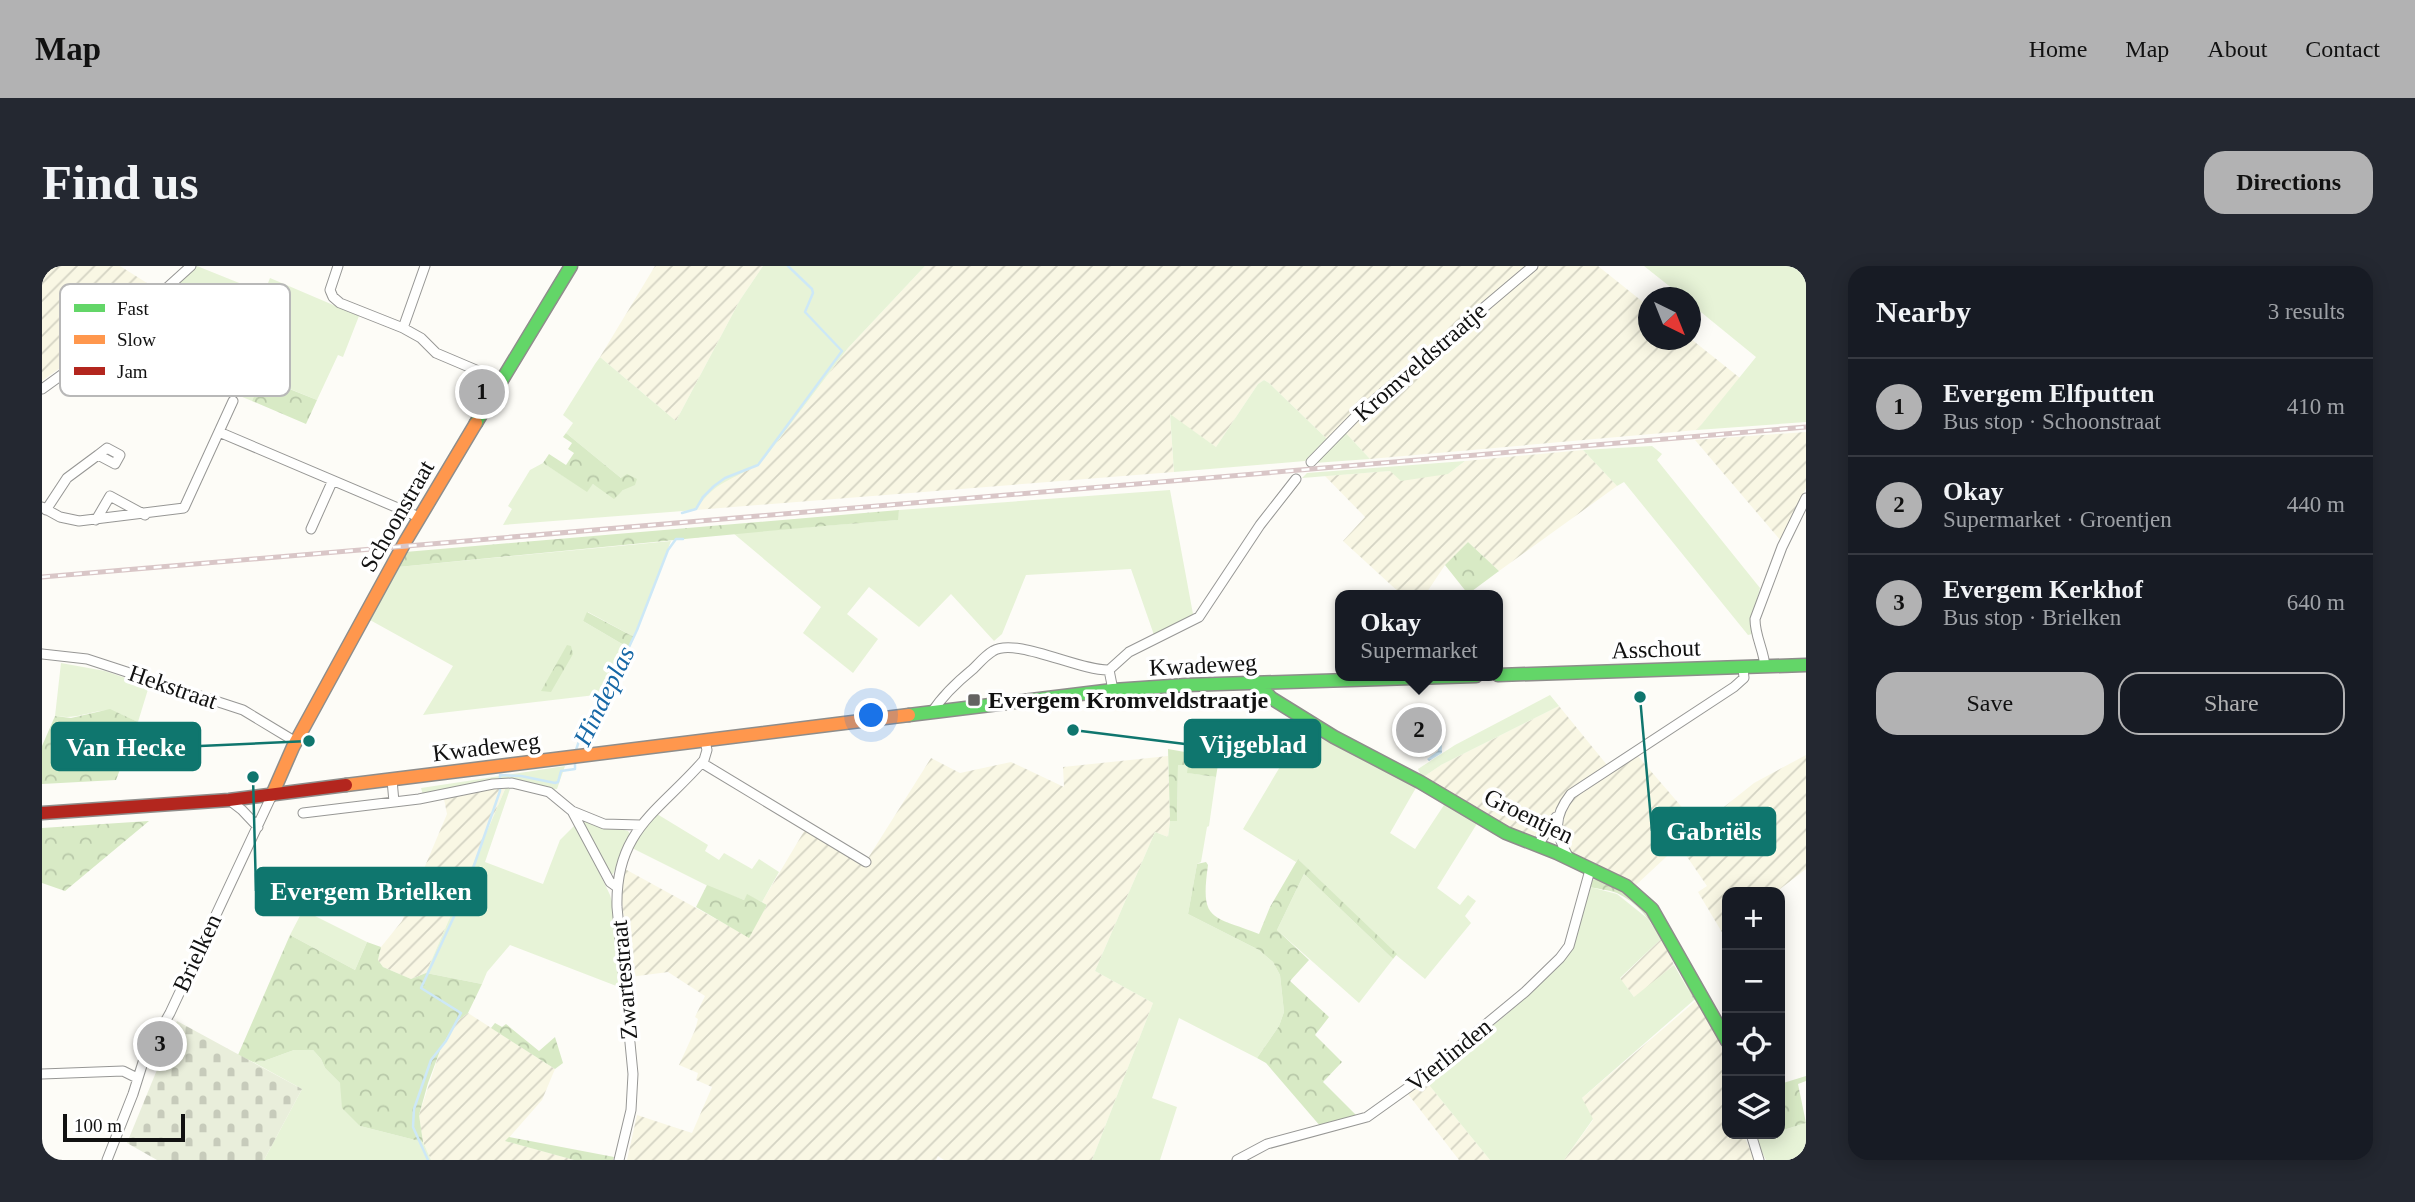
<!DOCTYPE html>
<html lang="en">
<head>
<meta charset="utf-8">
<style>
	:root { --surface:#171b24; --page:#242831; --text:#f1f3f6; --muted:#9ea1a6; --line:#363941; --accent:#b2b2b3 }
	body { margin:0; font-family:Georgia,serif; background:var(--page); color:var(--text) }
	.controls { position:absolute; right:21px; bottom:21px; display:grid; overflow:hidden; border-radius:14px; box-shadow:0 4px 18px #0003 }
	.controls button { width:63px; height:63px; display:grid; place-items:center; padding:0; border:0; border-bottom:2px solid var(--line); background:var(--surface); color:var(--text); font:35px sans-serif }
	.compass { position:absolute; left:1596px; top:21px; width:63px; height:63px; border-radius:50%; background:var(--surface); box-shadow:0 4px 18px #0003; rotate:137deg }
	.scale { position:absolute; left:21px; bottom:18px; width:122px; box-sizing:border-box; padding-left:7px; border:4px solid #111; border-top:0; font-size:19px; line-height:24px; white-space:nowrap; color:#111; -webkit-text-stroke:5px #fff; paint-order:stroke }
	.you { position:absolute; left:830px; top:450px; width:24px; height:24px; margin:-18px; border:5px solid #fff; border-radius:50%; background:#1a73e8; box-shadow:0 0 0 10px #1a73e833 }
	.badge { display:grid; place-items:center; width:46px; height:46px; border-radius:50%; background:var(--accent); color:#111; font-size:23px; font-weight:700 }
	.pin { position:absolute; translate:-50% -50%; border:4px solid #fff; box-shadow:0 2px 7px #0006 }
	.popup { position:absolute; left:1293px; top:324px; width:168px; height:91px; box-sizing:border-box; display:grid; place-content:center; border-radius:14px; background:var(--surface); filter:drop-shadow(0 2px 5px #0005); font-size:23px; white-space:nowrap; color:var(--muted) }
	.popup b { font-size:26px; color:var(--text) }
	.popup::after { content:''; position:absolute; left:50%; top:100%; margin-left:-14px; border:14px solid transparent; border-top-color:var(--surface) }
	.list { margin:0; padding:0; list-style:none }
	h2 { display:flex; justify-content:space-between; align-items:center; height:91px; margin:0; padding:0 28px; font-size:30px }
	h2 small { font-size:23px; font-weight:400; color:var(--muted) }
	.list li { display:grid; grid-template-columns:46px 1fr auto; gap:21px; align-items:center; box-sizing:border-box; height:98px; padding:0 28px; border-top:2px solid var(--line) }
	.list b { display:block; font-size:26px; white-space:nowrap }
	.list p { margin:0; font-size:23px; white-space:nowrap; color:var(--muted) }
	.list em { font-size:23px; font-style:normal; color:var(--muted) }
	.actions { display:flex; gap:14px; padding:21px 28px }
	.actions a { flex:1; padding:16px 0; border:2px solid var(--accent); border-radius:21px; text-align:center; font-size:24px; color:var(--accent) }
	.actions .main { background:var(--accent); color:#111 }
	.icon { flex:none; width:38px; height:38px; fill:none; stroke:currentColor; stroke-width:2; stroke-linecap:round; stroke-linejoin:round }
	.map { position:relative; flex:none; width:1764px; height:894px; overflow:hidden; border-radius:21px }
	header { display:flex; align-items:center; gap:42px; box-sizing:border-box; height:98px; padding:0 35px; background:var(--accent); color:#111 }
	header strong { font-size:33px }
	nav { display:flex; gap:38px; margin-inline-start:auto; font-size:24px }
	.intro { display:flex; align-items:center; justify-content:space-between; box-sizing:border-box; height:168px; padding:0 42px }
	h1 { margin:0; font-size:49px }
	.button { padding:18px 32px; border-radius:21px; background:var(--accent); color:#111; font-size:24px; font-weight:700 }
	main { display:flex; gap:42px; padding:0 42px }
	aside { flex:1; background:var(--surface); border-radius:21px; box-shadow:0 4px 18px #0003 }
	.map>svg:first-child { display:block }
	.farmland { fill:url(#farmland-furrows) }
	.green { fill:#e7f3d7 }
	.forest { fill:url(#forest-crowns) }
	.cemetery { fill:url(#cemetery-stones) }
	.water { fill:url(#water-rules) }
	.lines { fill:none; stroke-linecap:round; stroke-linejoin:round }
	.stream { stroke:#cde8f7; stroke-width:2.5 }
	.street-casing { stroke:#979795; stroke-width:11 }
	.fast-casing { stroke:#8e8d8b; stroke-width:15 }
	.slow-casing { stroke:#8e8d8b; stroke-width:15 }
	.jam-casing { stroke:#8e8d8b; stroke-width:15 }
	.street { stroke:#fffffe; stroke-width:9 }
	.fast { stroke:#63d668; stroke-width:12 }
	.slow { stroke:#ff974d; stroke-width:12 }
	.jam { stroke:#b3261e; stroke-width:12 }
	.rail-casing { stroke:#d9c6c7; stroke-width:5 }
	.rail { stroke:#fff; stroke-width:2.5; stroke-dasharray:8; stroke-linecap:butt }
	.poi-dot { fill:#646362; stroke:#fff; stroke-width:2.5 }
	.labels { text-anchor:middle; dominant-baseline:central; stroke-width:7; stroke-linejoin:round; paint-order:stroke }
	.street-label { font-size:24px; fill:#111; stroke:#fff }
	.poi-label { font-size:24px; font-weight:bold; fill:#111; stroke:#fff; text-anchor:start }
	.water-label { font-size:26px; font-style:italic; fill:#1768a6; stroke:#fff }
	.key { fill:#fff; stroke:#b8b8b8; stroke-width:2 }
	.key-label { font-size:19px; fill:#111 }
	.leader { fill:none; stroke:#0f766e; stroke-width:2.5 }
	.callout-dot { fill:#0f766e; stroke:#fff; stroke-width:2.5 }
	.callout { fill:#0f766e; stroke:#0f766e; stroke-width:2.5 }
	.callout-label { font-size:26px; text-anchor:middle; font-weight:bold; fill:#fff }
</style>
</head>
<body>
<header>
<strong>Map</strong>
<nav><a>Home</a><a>Map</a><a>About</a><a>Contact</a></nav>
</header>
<div class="intro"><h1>Find us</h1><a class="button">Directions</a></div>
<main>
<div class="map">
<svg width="1764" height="894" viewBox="0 0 1764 894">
	<defs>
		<pattern id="farmland-furrows" width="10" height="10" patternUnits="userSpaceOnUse" patternTransform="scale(1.75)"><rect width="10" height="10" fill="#f9f7e4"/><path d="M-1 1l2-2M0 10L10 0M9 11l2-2" fill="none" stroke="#d4d3c3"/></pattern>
		<pattern id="forest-crowns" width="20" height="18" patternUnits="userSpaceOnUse" patternTransform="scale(1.75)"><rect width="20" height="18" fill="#d8eac5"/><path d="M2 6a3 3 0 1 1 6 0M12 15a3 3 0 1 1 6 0" fill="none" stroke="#b8c8a8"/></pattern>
		<pattern id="cemetery-stones" width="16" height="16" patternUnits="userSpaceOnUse" patternTransform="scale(1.75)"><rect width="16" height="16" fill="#e9eedb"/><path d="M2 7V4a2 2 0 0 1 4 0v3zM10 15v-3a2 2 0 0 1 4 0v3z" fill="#c7cbbb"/></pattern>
		<pattern id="water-rules" width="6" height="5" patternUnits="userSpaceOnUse" patternTransform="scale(1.75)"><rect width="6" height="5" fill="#cde8f7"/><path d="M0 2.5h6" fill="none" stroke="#afc6d3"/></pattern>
	</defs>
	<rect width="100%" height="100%" fill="#fdfcf7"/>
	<path class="farmland" d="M0 0H78L116 24 57 74 0 115Z
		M613 0H721L698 34 634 155 558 91Z
		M883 0H1488L1336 125 1285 173 1227 117 1222 114 1216 118 1174 181 1128 149 1132 206 654 244 665 228 686 212 711 202 723 192 806 82Z
		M1497 0H1556L1606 40V74L1649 73 1698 112 1655 164 1328 193 1302 165Z
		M1764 166V222L1739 275 1653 174Z
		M1541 184 1575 220 1457 305 1426 276 1403 299 1383 329H1360L1301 275 1323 251 1283 210 1348 205 1406 208 1423 195Z
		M1517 440 1565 499 1528 524 1519 535 1497 572 1489 573 1477 569 1380 512 1399 499Z
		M1595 489 1657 561 1712 517 1764 489V603L1734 626H1685V665L1681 668 1656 626 1665 620 1637 579 1594 619 1547 600 1529 587 1524 579 1519 564 1520 549 1531 531Z
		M1126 490 1128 555 1126 571 1113 566 1053 705 1111 737 1050 894H902L896 890 894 894H585L595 849 650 867 670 821 654 814 656 807 637 799 653 764 656 753 653 751 663 730 626 706 588 711 579 625 583 603 707 671 725 639 720 636 764 562 823 597 889 492 918 507 969 496 1022 521 1021 501Z
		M454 521H464L384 707 369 713 341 701 336 694 339 681 360 655 405 548 402 533Z
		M1620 672 1632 699 1593 732 1578 713Z
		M1656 733 1685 788V868H1701L1713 894H1522L1551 854 1539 833Z
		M426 747 513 803 500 834 464 875 532 894H389L381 876 377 849 399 782 413 757Z
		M1383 814 1448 894H1417L1366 828Z"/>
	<path class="green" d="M155 0 222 27 228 12 317 50 301 91 296 89 275 134 221 112 210 135 188 126 198 103 91 59Z
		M721 0H883L806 82 723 192C697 215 676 210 654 244L461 259 470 243 466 240 488 204 501 197 545 225 551 218 575 229 581 224 579 212 524 167 531 157 521 149 553 98 558 91 634 155 698 34Z
		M1602 0H1764V156L1655 164 1714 91 1649 38 1648 32 1641 31Z
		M1222 114 1227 117 1285 173 1263 195 1132 206 1128 148 1174 181 1216 118Z
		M1302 165 1328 193 1272 197Z
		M1610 180 1620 188 1615 194 1718 322 1709 358 1710 368 1706 369 1582 216 1575 220 1541 184Z
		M1423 195 1406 208 1359 215 1348 205 1260 212 1265 207Z
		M1128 224 1151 348 1112 369 1089 303 984 309 960 368 952 375 909 328 877 361 827 321 805 348 836 373 811 407 761 367 779 341 691 267 855 254 857 244Z
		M629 275 592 371 546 346 541 355 587 382 562 428 381 449 411 400 328 354 356 301Z
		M19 397 63 405 107 420 96 456C83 451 72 442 58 445 40 448 33 453 13 450Z
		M1508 429 1517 440 1399 499 1380 512 1376 503 1413 479Z
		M1261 462H1265L1375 520 1348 567 1373 583 1404 536 1436 556 1395 622 1418 639 1426 629 1434 635 1423 650 1429 657 1383 713 1354 689 1256 593 1254 596 1201 563Z
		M1136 498 1146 499V507L1174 511 1167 560 1165 561 1159 596 1155 598 1146 648 1217 684 1231 696 1238 709 1242 746 1237 760 1215 792 1137 752 1110 832 1135 841 1118 894H1050L1111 737 1053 705 1113 566 1126 571 1128 555H1135Z
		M523 500 515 523 508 524 477 516 381 529 379 522Z
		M464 521 468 523 443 596 501 618 518 574 534 558 568 629 572 642 577 721 468 679 445 706 440 718 384 707Z
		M615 548 666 579 663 585 677 594 682 587 710 603 717 593 737 606 720 636 705 629 702 634 674 624 590 582 594 572Z
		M540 553 586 565 588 568 571 608H568L538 554Z
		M1262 608 1351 693 1317 737 1235 664Z
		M1548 621 1575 628 1605 652 1620 672 1578 712 1592 731 1632 699 1652 734 1540 832 1551 853 1522 894H1448L1383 814 1464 749 1514 703 1526 689 1532 675Z
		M261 644 325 676 313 704 248 669Z
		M252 784H271L279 793 283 802 298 817 318 860 381 876 389 894H222L260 823 211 796 222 795Z
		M1764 857V894H1724L1713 873 1738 868V865Z"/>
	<path class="forest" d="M220 112 275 134 264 158 210 135Z
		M524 167 579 212 585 208 595 213 593 219 581 224 572 233 551 218 545 226 501 197 507 188 524 199 532 187 526 183 530 177 521 171Z
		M857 244 856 254C689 267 523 285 356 301L363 286Z
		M1426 276 1457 305 1426 328 1403 299Z
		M545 346 592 371 587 382 541 355Z
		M525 379 529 380 531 388 509 426 499 425Z
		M68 443 96 456 74 514 0 518V480L13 450 29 452Z
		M1126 483 1177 492 1174 511 1145 507 1146 499H1136L1135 555H1128Z
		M107 555 23 625 0 617V562Z
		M1256 593 1355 688 1351 693 1262 608 1235 664 1267 694 1248 715 1287 751 1273 769 1300 796 1281 816 1317 852 1279 861 1224 797 1215 792 1237 760 1242 746 1238 709 1231 696 1217 684 1146 648 1155 598 1164 596 1166 599C1158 656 1169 649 1217 668L1228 641Z
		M1549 613C1609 620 1630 687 1656 733L1652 734C1633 700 1613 644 1575 627 1567 624 1556 623 1548 621Z
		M665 619 702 634 705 628 725 639 707 672 654 641Z
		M248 669 313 704 325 676 339 681 336 694 341 701 369 713 384 707 440 718 426 747 413 757 399 782 386 817 377 849 381 876 318 860 300 842 298 817 283 802 279 793 271 784H252L222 795 211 796 196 789Z
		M453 757 460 761 464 758 497 785 513 771 521 797 513 803 449 762Z
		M1764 810V815L1756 818 1764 857 1738 865V818Z
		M467 871 572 891 571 894H532L463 875Z"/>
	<path class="cemetery" d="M135 755 260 823 222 894H115L85 877Z"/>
	<path class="water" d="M1395 452H1399L1400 487 1387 495 1385 493 1396 485Z"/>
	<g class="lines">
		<path class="stream" d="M640 247 654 243 661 231 672 220 683 212 716 199 800 85 763 46 771 27 770 23 746 0
			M533 487 543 457 580 396 595 364 626 284 634 273H641
			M386 894 371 861 372 843 389 794 404 775 419 747 379 722 421 631 458 525V509L479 510 513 517 516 516 519 505 533 503V494"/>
		<g class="street-casing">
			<path id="street" d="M296 0 288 24 291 31 298 37 361 62 379 72 394 87 460 115
				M361 62 383 0
				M0 123 65 76 149 0
				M177 166 377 251
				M1269 196 1316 148 1491 0
				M0 241 18 251 37 255 142 242 191 135
				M4 244 25 212 56 189 73 198 78 189 65 182 56 189
				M54 254 68 230 103 249
				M269 263 290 216
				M0 388 45 393 201 444 254 476
				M1723 401C1722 384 1713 371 1713 353L1740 281 1764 232
				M1071 424 1067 404 1087 386 1157 351 1218 259 1254 213
				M890 446C901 429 915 416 931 403 937 397 944 389 951 385 974 371 1037 405 1067 404
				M660 497 824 596
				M350 514 352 536
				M187 534 200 544 216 561
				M530 545 568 616 575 621
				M261 547 377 533 451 518 470 517 507 526 530 545 562 558 598 559
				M1496 579 1514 551
				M1527 592C1512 566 1511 551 1529 528L1692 421 1702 412 1701 402
				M0 808 81 805 95 812
				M1709 868 1717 894
				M65 894 91 828 102 793 128 747 230 529
				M577 894 589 844 591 808 575 641C573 563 618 545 662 494L665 484 663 475
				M1195 894 1225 878 1325 851 1374 816 1483 726 1518 692 1527 680 1548 604"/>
		</g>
		<g class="fast-casing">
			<path id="fast" d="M434 157 529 0
				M1456 409 1764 399
				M1216 417 1229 432 1292 471 1378 516 1464 567 1515 587 1584 620 1610 643 1685 775
				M867 449 1071 424 1144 419 1434 410"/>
		</g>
		<g class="slow-casing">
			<path id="slow" d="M304 519 867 449
				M230 529 251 481 363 276 434 157"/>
		</g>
		<g class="jam-casing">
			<path id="jam" d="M0 547 187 534 304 519"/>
		</g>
		<use href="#street" class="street"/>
		<use href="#fast" class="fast"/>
		<use href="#slow" class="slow"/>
		<use href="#jam" class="jam"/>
		<g class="rail-casing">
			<path id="rail" d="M0 311 1764 161"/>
		</g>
		<use href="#rail" class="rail"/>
	</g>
	<rect class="poi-dot" x="925" y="427" width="14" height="14" rx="3.5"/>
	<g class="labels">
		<g class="street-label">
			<text transform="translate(1378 96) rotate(-41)">Kromveldstraatje</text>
			<text transform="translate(355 250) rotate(-60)">Schoonstraat</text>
			<text transform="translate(1614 383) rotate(-2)">Asschout</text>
			<text transform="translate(1161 399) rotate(-3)">Kwadeweg</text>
			<text transform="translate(131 421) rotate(19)">Hekstraat</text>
			<text transform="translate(444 481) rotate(-7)">Kwadeweg</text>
			<text transform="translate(1487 550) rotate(26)">Groentjen</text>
			<text transform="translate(155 687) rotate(-65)">Brielken</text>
			<text transform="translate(582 714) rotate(-95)">Zwartestraat</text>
			<text transform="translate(1407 789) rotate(-39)">Vierlinden</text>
		</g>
		<g class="poi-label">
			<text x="946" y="434">Evergem Kromveldstraatje</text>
		</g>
		<g class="water-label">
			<text transform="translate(562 430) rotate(-64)">Hindeplas</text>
		</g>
	</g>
	<rect x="18" y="18" width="230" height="112" rx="10" class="key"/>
	<rect x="32" y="38" width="31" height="8" fill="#63d668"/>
	<rect x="32" y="69" width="31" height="9" fill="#ff974d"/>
	<rect x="32" y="101" width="31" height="8" fill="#b3261e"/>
	<g class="key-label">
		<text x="75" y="49">Fast</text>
		<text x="75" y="80">Slow</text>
		<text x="75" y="112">Jam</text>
	</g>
	<path class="leader" d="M1031 464L1143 478M267 475L158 480M1598 431L1610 565M211 511L214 625"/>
	<g class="callout-dot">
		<circle cx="1031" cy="464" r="7"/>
		<circle cx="267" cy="475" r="7"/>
		<circle cx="1598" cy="431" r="7"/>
		<circle cx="211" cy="511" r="7"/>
	</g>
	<g class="callout">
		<rect x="1143" y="454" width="135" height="47" rx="7"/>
		<rect x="10" y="457" width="148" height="47" rx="7"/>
		<rect x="1610" y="542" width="123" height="47" rx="7"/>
		<rect x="214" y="602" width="230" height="47" rx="7"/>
	</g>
	<g class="callout-label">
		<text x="1211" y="487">Vijgeblad</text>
		<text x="84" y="490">Van Hecke</text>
		<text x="1672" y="574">Gabriëls</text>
		<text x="329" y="634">Evergem Brielken</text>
	</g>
</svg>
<div class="controls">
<button>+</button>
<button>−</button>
<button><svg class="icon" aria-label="locate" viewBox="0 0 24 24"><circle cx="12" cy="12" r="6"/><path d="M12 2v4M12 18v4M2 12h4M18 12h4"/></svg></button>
<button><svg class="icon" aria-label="layers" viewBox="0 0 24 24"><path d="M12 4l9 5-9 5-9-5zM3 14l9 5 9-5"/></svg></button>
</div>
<svg class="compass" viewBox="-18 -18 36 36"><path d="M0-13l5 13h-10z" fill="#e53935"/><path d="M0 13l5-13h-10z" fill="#9ea1a6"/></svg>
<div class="scale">100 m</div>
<div class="you"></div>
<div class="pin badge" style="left:440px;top:126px">1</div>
<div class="pin badge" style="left:1377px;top:464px">2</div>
<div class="popup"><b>Okay</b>Supermarket</div>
<div class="pin badge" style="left:118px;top:778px">3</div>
</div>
<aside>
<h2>Nearby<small>3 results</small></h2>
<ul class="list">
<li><span class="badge">1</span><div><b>Evergem Elfputten</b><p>Bus stop · Schoonstraat</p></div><em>410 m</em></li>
<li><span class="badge">2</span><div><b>Okay</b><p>Supermarket · Groentjen</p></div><em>440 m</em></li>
<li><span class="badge">3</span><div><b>Evergem Kerkhof</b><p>Bus stop · Brielken</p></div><em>640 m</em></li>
</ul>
<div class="actions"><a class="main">Save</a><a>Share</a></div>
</aside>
</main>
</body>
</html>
